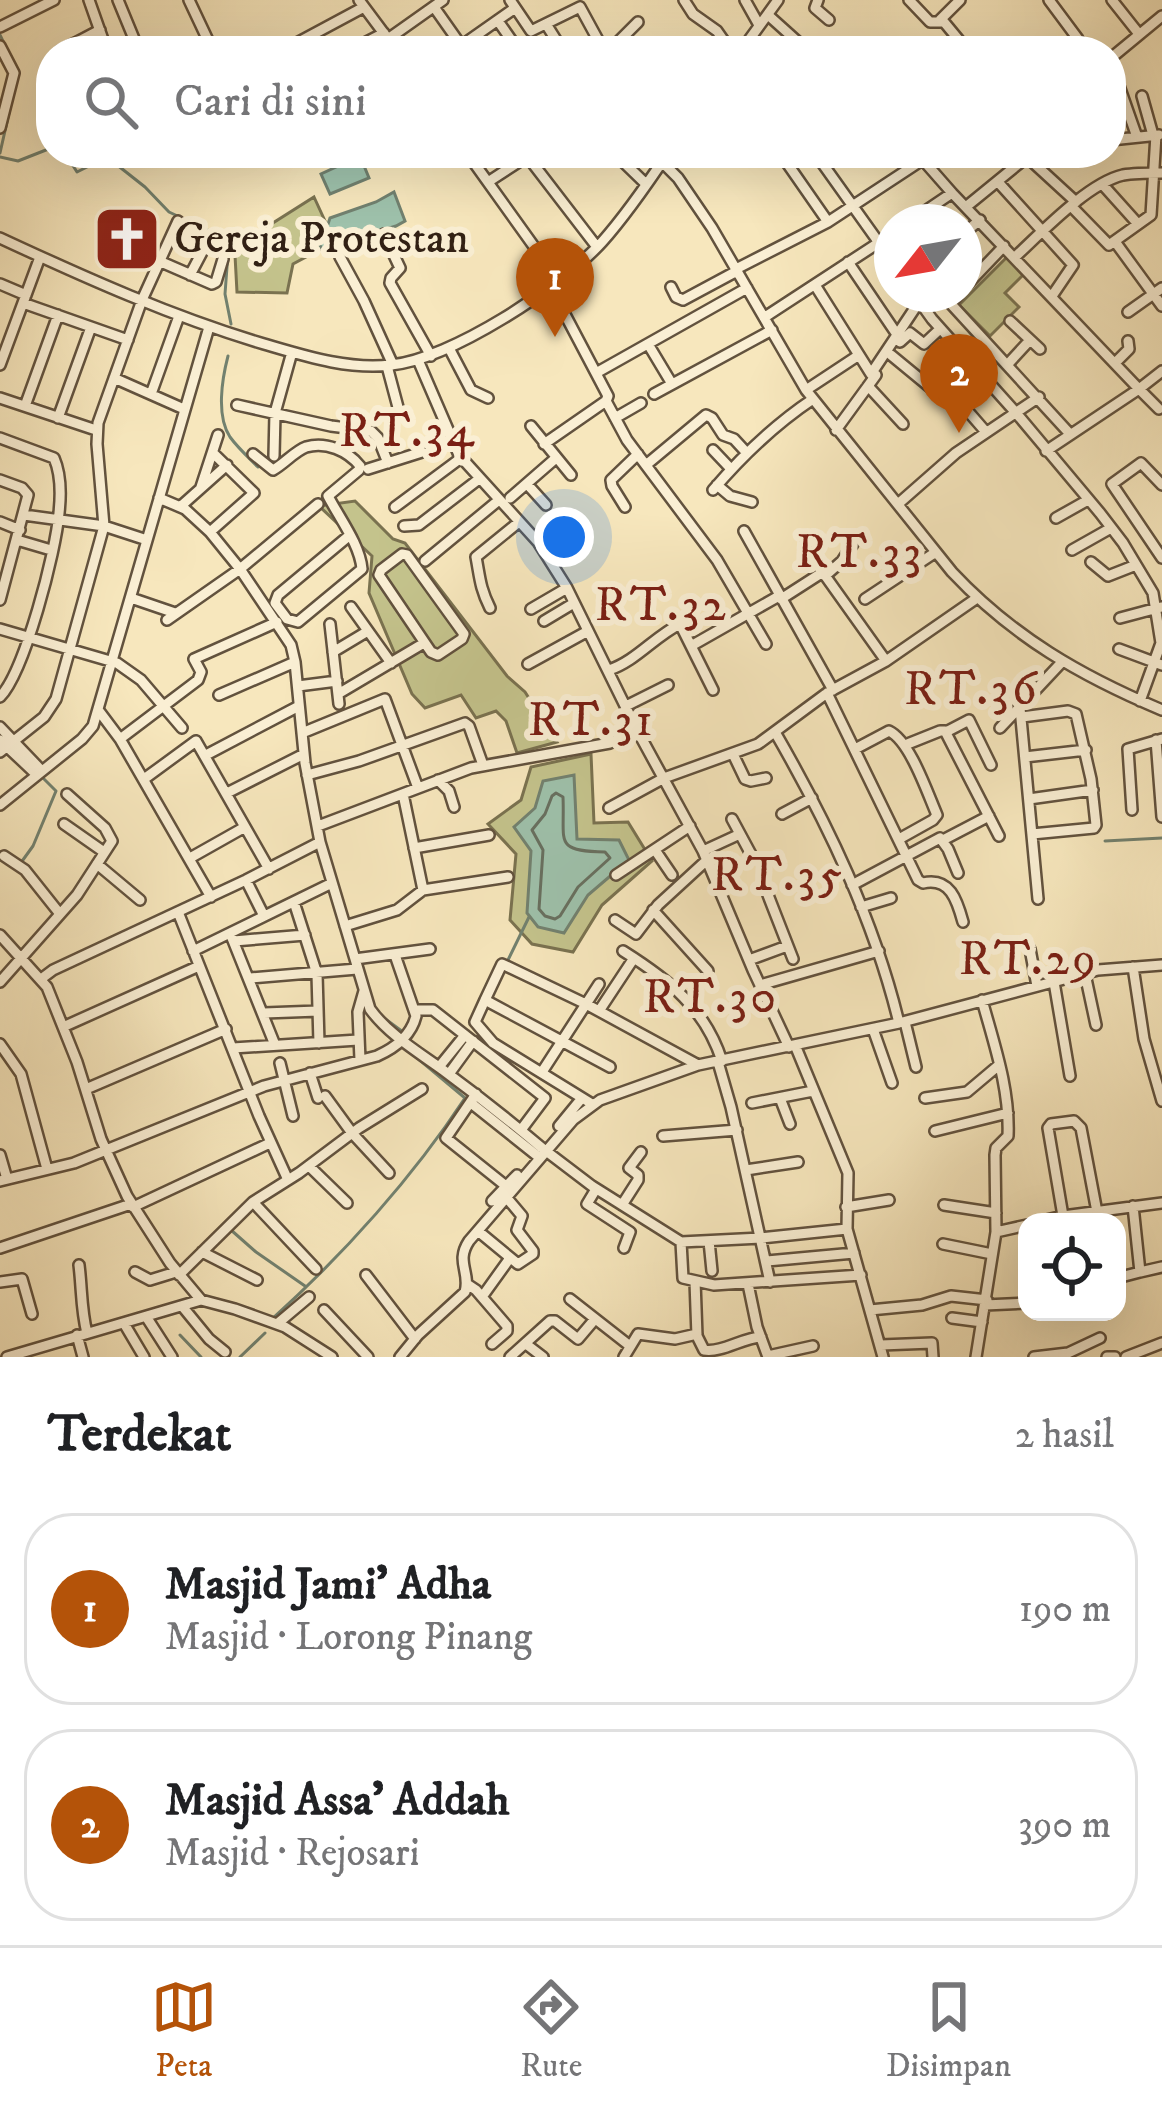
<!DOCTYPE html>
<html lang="id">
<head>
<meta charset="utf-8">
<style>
	:root { --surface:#fff; --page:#f2f2f2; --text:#202124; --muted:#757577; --line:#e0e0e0; --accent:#b45309 }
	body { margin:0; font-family:"IM FELL DW Pica",serif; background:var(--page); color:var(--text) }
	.controls { position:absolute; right:36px; bottom:36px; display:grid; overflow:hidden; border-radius:24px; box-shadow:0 12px 48px #0002 }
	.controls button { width:108px; height:108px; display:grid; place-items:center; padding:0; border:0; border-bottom:3px solid var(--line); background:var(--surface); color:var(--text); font:60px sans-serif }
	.compass { position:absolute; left:874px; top:204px; width:108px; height:108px; border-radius:50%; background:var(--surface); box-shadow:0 12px 48px #0002; rotate:239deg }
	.you { position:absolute; left:564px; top:537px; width:42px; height:42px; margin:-30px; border:9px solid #fff; border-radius:50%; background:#1a73e8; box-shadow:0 0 0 18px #1a73e833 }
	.badge { display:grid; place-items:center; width:78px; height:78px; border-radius:50%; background:var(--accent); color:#fff; font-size:39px; font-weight:700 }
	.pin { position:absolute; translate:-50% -99px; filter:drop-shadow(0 3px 6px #0008) }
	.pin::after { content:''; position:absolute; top:63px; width:42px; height:36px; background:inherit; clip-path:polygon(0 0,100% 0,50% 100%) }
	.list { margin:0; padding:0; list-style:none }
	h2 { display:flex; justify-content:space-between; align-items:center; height:156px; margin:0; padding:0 48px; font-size:51px }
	h2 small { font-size:39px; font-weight:400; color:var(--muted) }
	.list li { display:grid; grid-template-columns:78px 1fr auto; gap:36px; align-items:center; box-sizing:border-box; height:192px; margin:0 24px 24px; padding:0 24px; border:3px solid var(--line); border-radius:48px }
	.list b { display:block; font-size:45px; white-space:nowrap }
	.list p { margin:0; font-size:39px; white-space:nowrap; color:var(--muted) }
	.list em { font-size:39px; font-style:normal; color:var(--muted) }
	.icon { flex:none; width:66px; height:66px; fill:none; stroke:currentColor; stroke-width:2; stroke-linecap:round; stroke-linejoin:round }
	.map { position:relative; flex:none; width:1162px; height:1357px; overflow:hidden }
	.search { position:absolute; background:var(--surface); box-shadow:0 12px 48px #0002; left:36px; right:36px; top:36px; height:132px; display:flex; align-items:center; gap:30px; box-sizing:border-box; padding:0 42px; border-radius:48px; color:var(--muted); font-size:45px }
	.sheet { height:588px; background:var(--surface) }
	nav { display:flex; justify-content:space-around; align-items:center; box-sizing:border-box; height:168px; border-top:3px solid var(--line); background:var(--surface); font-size:33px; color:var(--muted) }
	nav a { display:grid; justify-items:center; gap:6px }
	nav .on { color:var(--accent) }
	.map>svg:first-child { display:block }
	.green { fill:#c4c38c; stroke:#7a7250; stroke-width:3 }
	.water { fill:#9ec1ab; stroke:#72816f; stroke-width:3 }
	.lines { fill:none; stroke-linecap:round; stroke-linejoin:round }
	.shore { stroke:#687060; stroke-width:3 }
	.stream { stroke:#72816f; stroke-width:3 }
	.minor-casing { stroke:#62523e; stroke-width:14 }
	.minor { stroke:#faefd4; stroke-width:9 }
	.labels { text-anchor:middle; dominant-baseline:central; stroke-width:12; stroke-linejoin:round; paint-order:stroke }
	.poi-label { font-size:45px; fill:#312014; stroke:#faefd4; text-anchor:start }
	.neighbourhood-label { font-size:48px; letter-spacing:3px; fill:#7a1f14; stroke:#faefd4 }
</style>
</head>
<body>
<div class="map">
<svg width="1162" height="1357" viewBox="0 0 1162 1357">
	<rect width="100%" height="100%" fill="#f7e7bd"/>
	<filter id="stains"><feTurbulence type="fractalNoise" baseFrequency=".00167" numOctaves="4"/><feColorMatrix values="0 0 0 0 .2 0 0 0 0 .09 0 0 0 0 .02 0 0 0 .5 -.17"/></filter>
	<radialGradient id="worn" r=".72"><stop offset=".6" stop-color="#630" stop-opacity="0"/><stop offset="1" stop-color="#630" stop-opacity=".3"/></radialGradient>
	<path class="green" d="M314 197 325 221 310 232 319 250 293 264 287 293 237 292 234 237 257 233Z
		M1007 257 1024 274 1005 293 1019 307 990 336 959 305Z
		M355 501 393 539 405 543 507 676 525 692 557 742 517 753 506 721 496 711 476 718 461 695 425 708 412 694 369 593 372 556 319 506Z
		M591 754 594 823 628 822 652 861 602 905 573 952 532 944 510 920 516 854 488 824 521 800 531 767Z"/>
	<path class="water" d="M360 156 369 178 330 194 321 174Z
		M394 192 405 221 396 226 350 240 347 236 322 249 313 234 328 224 330 218 376 202Z
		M574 775 577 839 619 840 629 860 588 895 564 933 538 927 527 913 531 851 514 827 535 808 543 781Z"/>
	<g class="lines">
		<path class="shore" d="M556 793 563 797C565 843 553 851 605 852L610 858 578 887 560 916 555 919 545 916 539 909 543 850 532 830 545 814 552 796Z"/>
		<path class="stream" d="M0 35 9 54
			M0 153 18 73
			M65 153 77 172 107 157 145 187 169 212 229 240 225 294 231 324
			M0 157 18 161 51 148
			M228 356C222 379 216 416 230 437 238 448 249 458 258 467
			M1105 841 1162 838
			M20 864 33 846 56 791 40 775
			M507 962 529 917
			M380 1015 403 1032
			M231 1230 256 1252 305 1286
			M273 1318C344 1254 413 1177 465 1098L410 1052
			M180 1335 201 1357
			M240 1357 265 1333"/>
		<g class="minor-casing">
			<path id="minor" d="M89 0 107 51
				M118 0 139 51
				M189 0 213 51
				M359 0 397 51
				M510 0 531 31 580 7 604 51
				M684 0 693 14 717 31 731 51
				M745 0 759 25
				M818 0 815 8 829 20
				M909 0 930 22H944L968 51
				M1049 0 1078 39V45L1071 51
				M1112 0 1139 34
				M434 7 465 51
				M768 15 808 51
				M940 20 960 0
				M498 21 519 51
				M546 24 563 51
				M0 27 54 0
				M388 39 443 0
				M0 46 14 73 0 128
				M461 46 515 8
				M60 51 100 30
				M282 51 364 7
				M349 51 384 33
				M609 51 638 22
				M741 51 778 0
				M1111 58 1162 16
				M1111 63 1137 137
				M1142 96 1153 135
				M1111 140 1159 135
				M467 153 558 280
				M528 153 534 165 597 247
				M614 153 646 184
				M780 153 828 222
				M815 153 892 261
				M1027 157 1076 202
				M662 162 678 178 712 228 806 390 952 572C1013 637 1081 676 1162 710
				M488 182 528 156
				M998 182 1073 265 1052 296
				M1103 185 1138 224
				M952 193 1139 389 1046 451
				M967 206 1027 157 1043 153
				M1071 206 1109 245 1151 215 1156 135
				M909 222 952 193 923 160
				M964 233 980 220
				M384 234 400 268 391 278 390 283 431 356
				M0 238C86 278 173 317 264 344 305 356 348 370 391 365 451 359 561 287 602 242 626 215 648 183 668 153
				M1116 243 1162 306
				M340 257 364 301 393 365
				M1015 257C1041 233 1088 183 1123 175 1135 173 1150 173 1162 173
				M159 261 212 284 216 282 223 259
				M848 262 898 336
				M736 269 828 222 933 153
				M190 275 210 237
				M0 284 26 295
				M815 285 871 374 919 302
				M550 286 608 396 606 401 627 440 717 560 766 644
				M671 287 676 297 683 300 737 271
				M964 288 1004 246
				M914 294 932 319 1017 414 1100 513 1123 543 1153 593 1161 643 1140 701
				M959 294 951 304 1070 434
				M23 303 128 340
				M1128 312 1162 288
				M765 317 892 234
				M1010 321 1040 349
				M900 342 910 333 924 344 940 329
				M648 344 672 384
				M449 348 471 390 488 398
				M891 355 942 397 966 409 986 432
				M418 360 459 455 538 542 567 588 637 730 703 851 753 970 789 1047
				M1115 363 1129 349 1128 341
				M0 365 40 257
				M1007 365 1030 340
				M387 366 399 411
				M596 373 747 288
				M114 378 184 409
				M868 386 903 424
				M806 390 859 355
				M151 394 179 316
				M654 394 772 330
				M0 398 96 430
				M237 405 331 426 371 431 378 438 388 463
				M25 406 58 315
				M1159 409 1139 389 1162 371
				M58 418 91 327
				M615 418 641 403
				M531 426 571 475
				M836 430 876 375
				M0 438 54 458C61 474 61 495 59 513 56 551 25 671 0 697
				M544 444 606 401
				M713 450 731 469
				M253 454 273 470C284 464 295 451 306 447 326 441 348 451 360 466L359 470 328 496C340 519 360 545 362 569L298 622 287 619 275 603 278 595 350 535
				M274 456 275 413 292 352
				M646 465 706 415 712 418 723 435 734 439 746 452
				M368 469 422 452
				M0 480 22 488 28 495 0 600
				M527 484 546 505
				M717 485 730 496 752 502
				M1162 485 1141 463 1112 484 1162 558
				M201 487 218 435
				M713 490C743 455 774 425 813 399
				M159 498 185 509 210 532 240 569 291 645 295 662 305 763 320 842 370 1009C388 1034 418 1052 443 1070 477 1095 510 1121 542 1148
				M510 498 556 458
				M898 504 956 453 1039 397
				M181 506 227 465
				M395 507 461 458
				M625 507 612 486 611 480 638 454
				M24 515 104 526 147 540
				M1056 518 1088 500
				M0 522 20 530
				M404 526 419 525 479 479
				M744 531 833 690
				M210 532 254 493 213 453
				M17 540 51 550
				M804 546 886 661
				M1072 550 1111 528
				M402 554 407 555 464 634 462 639 438 655 431 652 379 575 381 570Z
				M425 561 499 500
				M1091 562 1108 576 1136 565
				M825 576 842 561 853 544
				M131 598 175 613
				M781 599 823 572
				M865 599 936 552
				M351 607 391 663
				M490 608C480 588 480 578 476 557L519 522
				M531 609 567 588
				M1120 618 1161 607
				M167 620 240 569 318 504
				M544 621 574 603
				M330 624 339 704
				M0 629 117 663 141 680 182 728
				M691 646 779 596
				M1119 649 1162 665
				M333 652 368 631
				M528 664 588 631
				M609 670C636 661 654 637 680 624L713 690
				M298 686 337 681
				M827 693 918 880 923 883C950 877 957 900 963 922
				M338 694 424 643
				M219 695 295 662
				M626 706 668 685
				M1020 708 1038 899
				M99 711 120 739 211 897
				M1022 717 1068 711 1076 714 1091 779 1096 825 1094 828 1032 834
				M0 727 41 770
				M1000 728 1061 663
				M775 732C828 824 874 920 899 1023
				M946 732 969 720 991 765
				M302 733 385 699 418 788
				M120 739 198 680 201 672 194 659 277 622
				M0 740 37 775
				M1156 740 1162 817
				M905 745 940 731H945L999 836
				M855 749 889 731C910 741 927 792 937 815L933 820 899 839
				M0 752 44 717 56 699 104 526 97 444 98 423 142 300 178 221
				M733 754 745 779 751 781 766 778
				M206 755 299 706
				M1025 757 1086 750
				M307 775 359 761 465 723 469 726 483 765
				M144 779 196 741 269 869
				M438 780 449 791 454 807
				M227 793 304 754
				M403 794 423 890
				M1029 799 1093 790
				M0 805 82 739 93 726 209 327
				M609 808 664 778 758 744 827 693 886 661 977 598
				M1132 810 1128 749 1162 739
				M782 814 812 798
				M732 819 753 858
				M64 824 104 852
				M318 826 471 768 610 743 637 730
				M943 840 989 816
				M414 848 489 835
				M655 850 672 875
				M703 851 740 834
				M4 856 25 870 60 914
				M190 858 245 827
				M97 864 140 900
				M616 875 690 826
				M246 880 264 916
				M852 885 940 838 948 849 958 873
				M768 895 793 959
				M294 902 317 974 319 1043
				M861 907 891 898
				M653 910 708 971
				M178 912 259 1116 288 1180
				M615 920 636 934 658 905 707 860
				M345 926 397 910 423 890 508 877
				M230 933 275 1045
				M0 935 47 987 77 1062 101 1139 127 1196 170 1263 201 1300
				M234 941 305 935
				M1030 949 1037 986
				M193 951 332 883
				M623 951C669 980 705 1008 722 1061
				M355 959 430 949
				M749 960 787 946
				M1133 967 1144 1039 1162 1101
				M1085 974 1096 1025
				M250 978 357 969
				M41 979 53 970 246 880 320 842
				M0 982 77 895 112 841 105 828 67 794
				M1054 982 1070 1076
				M760 985 879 951
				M485 1000 475 1022 493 1043 592 1104
				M416 1010H433L545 1098 521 1130
				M599 1011 634 958
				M264 1013 318 1011
				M905 1022 916 1067
				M63 1027 199 966
				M873 1029 892 1083
				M0 1044 21 1074 47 1169
				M795 1045 848 1173 847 1229 883 1357
				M233 1048 358 1040
				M360 1060 358 1012 364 991
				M718 1062 731 1107 770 1282
				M280 1063 293 1116
				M439 1067 465 1035
				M610 1067 485 1000 502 964 586 1004 698 1065
				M542 1072 599 984
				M310 1073 318 1098
				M449 1074 473 1041
				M86 1089 226 1029
				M476 1094 446 1138 506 1186
				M325 1096 352 1133 389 1173
				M780 1098 790 1124
				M925 1098 967 1092 999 1065
				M471 1103 540 1158
				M752 1103 813 1091
				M559 1126 582 1098
				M935 1131 1008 1113
				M663 1136 737 1130
				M546 1151 592 1186 681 1242 761 1238 847 1229
				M0 1155 7 1179
				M309 1166 347 1203
				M746 1170 798 1162
				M0 1181 74 1163 264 1086 377 1056C395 1048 411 1036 416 1016L395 955
				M596 1189 587 1204 630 1232 624 1248
				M492 1201 517 1175
				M253 1202 316 1269
				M622 1205 638 1180V1175L629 1168 641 1152
				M944 1205 996 1213
				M133 1207 270 1143
				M846 1207 889 1200
				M1063 1216 1048 1128 1051 1124 1074 1121 1081 1128 1097 1212
				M1038 1222 1063 1216 1162 1203
				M478 1231 518 1264 533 1254V1251L517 1230 522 1216 506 1197
				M996 1232 1027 1225
				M709 1241 712 1271
				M681 1242 683 1278 714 1285 861 1275
				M943 1244 992 1254
				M0 1248 131 1204
				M202 1252 257 1280
				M767 1261 854 1253
				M79 1265C82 1289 81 1310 87 1333
				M135 1272 150 1280 176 1272
				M1140 1272 1162 1267
				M179 1275 253 1202 299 1173 359 1128 422 1089
				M366 1275 415 1339
				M1117 1278 1140 1272 1133 1206
				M695 1281 697 1336 704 1350C722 1353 742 1338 761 1337
				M0 1282 22 1279 32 1314
				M467 1284 476 1290 507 1326V1331L492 1344
				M748 1284 757 1327 768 1357
				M482 1297 510 1258
				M570 1299 630 1346
				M985 1305 1027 1303
				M182 1306 209 1339 225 1352
				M324 1310 368 1357
				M870 1310 922 1305 951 1296 987 1300
				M147 1318 172 1357
				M952 1318 982 1322
				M277 1324 309 1297
				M125 1325 144 1357
				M77 1335 83 1357
				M526 1344 543 1357
				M881 1345 932 1343 933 1357
				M768 1356 813 1346
				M7 1357 201 1300 235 1309 285 1327 332 1357
				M400 1357 418 1335 465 1292C471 1272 455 1262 469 1241L573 1120 600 1100 698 1065 899 1023 1098 970 1162 965
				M510 1357 550 1321H555L578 1339 595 1319
				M624 1357 638 1334 675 1339 697 1334
				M976 1357 996 1232 995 1155 996 1148 1008 1136C1010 1089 994 1044 982 1000
				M1034 1357 1068 1353 1100 1338
				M1107 1357H1115
				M1126 1357 1162 1343"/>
		</g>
		<use href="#minor" class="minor"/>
	</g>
	<defs>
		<g id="church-square" transform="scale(3.45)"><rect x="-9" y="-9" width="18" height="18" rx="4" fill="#8f2418" stroke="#faefd4"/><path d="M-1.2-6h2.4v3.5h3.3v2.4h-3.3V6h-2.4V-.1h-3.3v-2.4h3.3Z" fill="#fff"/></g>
	</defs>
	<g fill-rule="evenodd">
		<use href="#church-square" x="127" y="239"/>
	</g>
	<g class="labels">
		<g class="poi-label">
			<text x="174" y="239">Gereja Protestan</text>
		</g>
		<g class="neighbourhood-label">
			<text x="408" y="432">RT.34</text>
			<text x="860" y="553">RT.33</text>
			<text x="662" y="606">RT.32</text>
			<text x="972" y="690">RT.36</text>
			<text x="592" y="721">RT.31</text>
			<text x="778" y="876">RT.35</text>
			<text x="1029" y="960">RT.29</text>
			<text x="711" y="998">RT.30</text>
		</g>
	</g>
	<rect width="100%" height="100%" filter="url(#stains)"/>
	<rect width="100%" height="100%" fill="url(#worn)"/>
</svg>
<div class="controls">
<button><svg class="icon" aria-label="locate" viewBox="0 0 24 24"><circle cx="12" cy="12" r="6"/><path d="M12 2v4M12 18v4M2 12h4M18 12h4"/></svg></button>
</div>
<svg class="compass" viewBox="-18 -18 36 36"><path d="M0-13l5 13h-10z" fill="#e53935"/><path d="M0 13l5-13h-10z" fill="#757577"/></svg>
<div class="you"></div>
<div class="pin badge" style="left:555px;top:337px">1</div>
<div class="pin badge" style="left:959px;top:433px">2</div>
<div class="search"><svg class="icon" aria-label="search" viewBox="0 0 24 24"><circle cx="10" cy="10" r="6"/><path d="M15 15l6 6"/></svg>Cari di sini</div>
</div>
<section class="sheet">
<h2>Terdekat<small>2 hasil</small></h2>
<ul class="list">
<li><span class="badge">1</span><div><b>Masjid Jami' Adha</b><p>Masjid · Lorong Pinang</p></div><em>190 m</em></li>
<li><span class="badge">2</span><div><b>Masjid Assa' Addah</b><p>Masjid · Rejosari</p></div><em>390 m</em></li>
</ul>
</section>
<nav>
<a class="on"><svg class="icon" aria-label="map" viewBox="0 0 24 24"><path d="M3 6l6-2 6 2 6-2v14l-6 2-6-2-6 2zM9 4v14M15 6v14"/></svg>Peta</a>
<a><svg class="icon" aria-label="directions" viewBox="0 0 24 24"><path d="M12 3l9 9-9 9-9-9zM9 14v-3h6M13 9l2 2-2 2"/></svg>Rute</a>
<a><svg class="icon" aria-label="saved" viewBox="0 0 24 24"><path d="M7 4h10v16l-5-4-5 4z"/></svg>Disimpan</a>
</nav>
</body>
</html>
